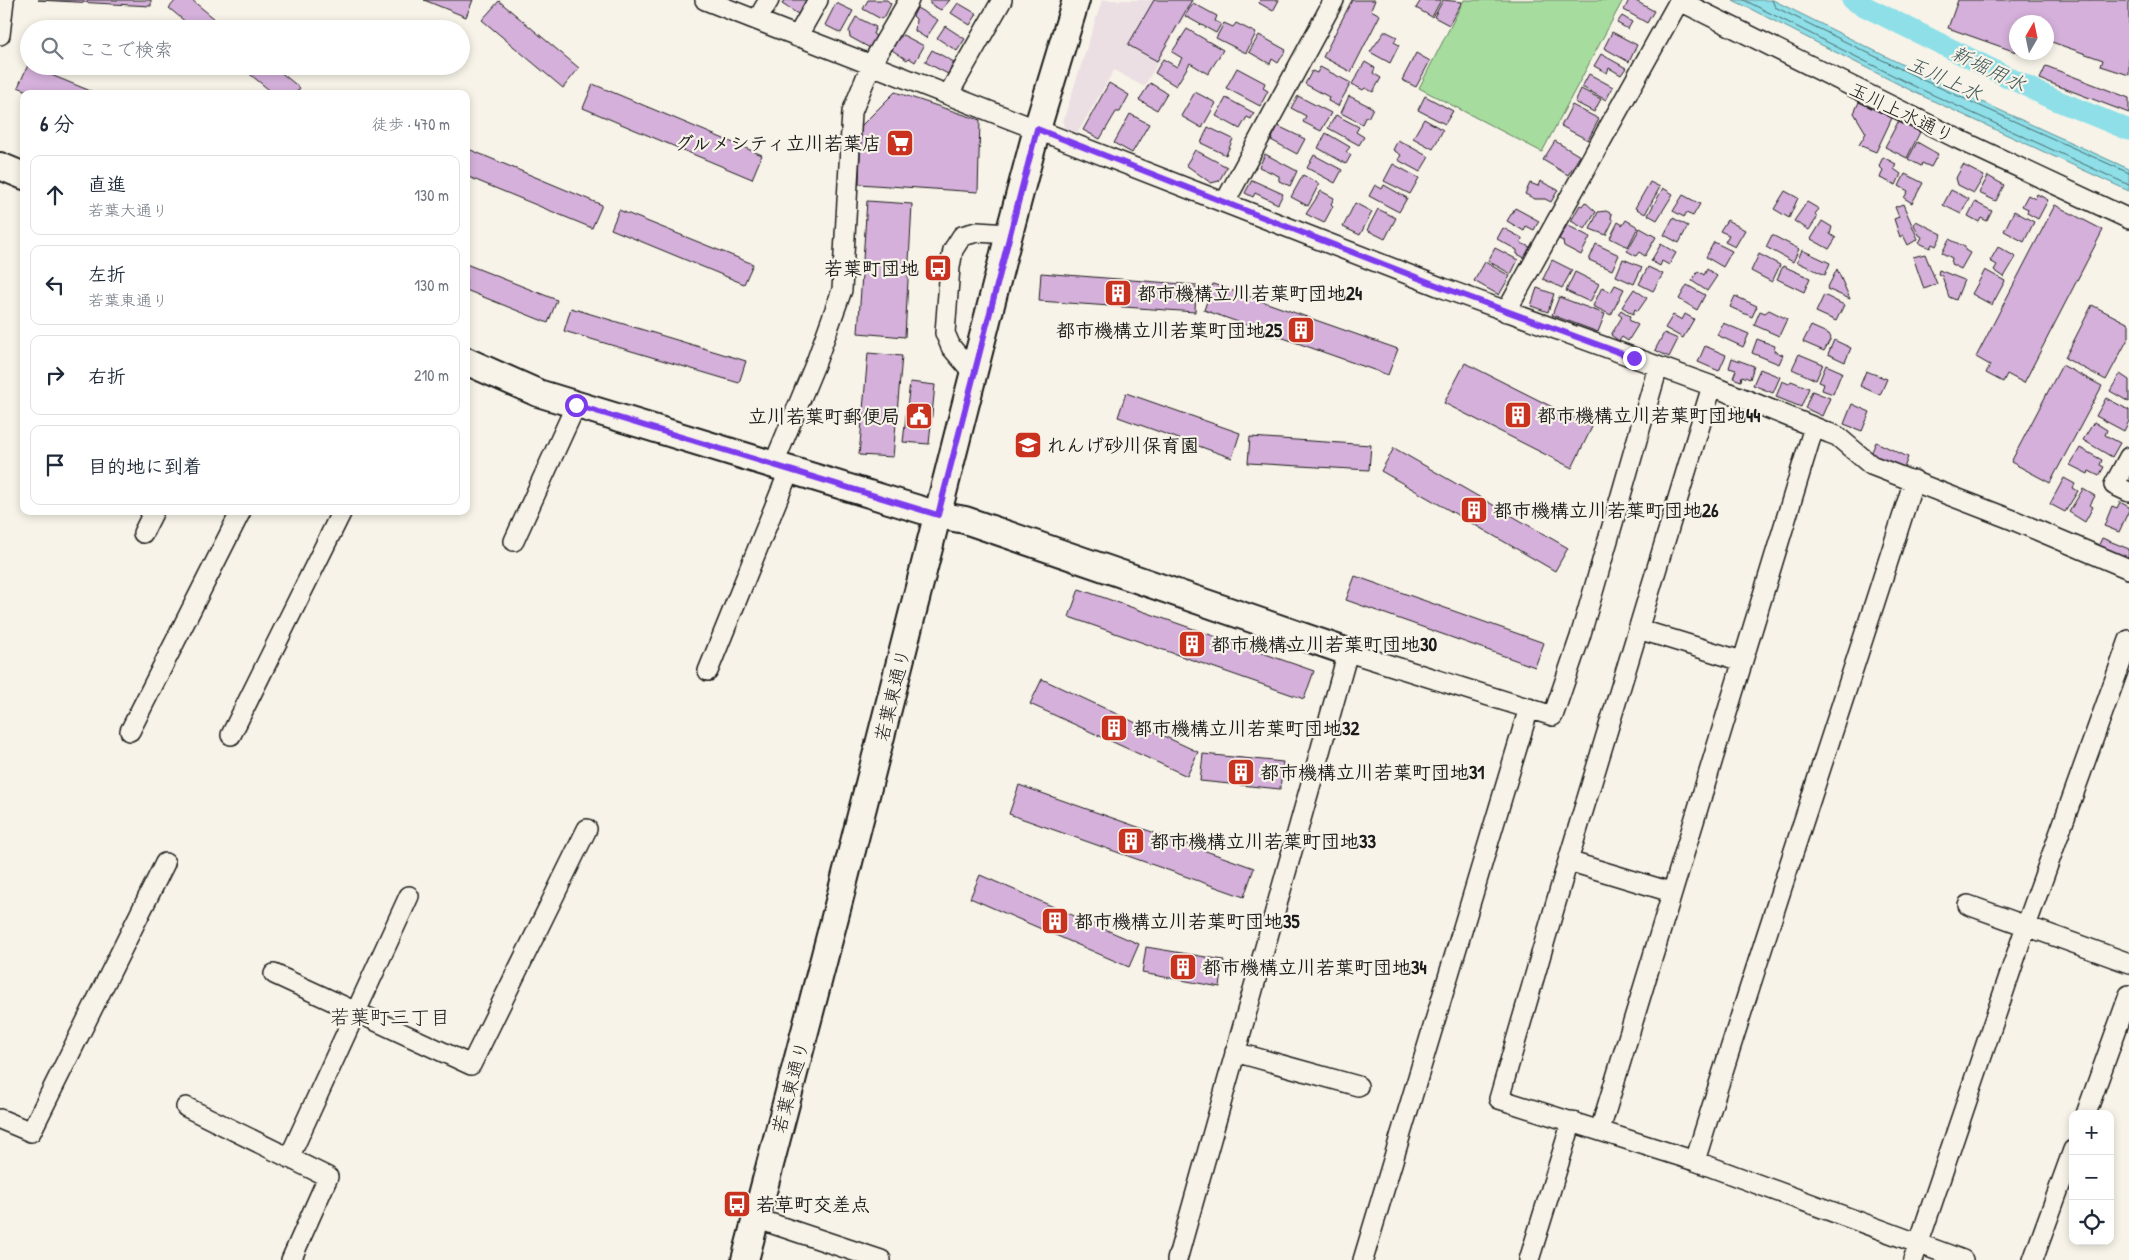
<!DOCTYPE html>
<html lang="ja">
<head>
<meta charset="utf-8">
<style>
	:root { --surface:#fff; --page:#f2f2f3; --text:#1f2937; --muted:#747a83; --line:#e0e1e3 }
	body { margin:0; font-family:"Patrick Hand","Klee One",sans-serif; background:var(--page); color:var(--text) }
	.controls { position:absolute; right:15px; bottom:15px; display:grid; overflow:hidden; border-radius:10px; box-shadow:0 2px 8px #0003 }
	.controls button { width:45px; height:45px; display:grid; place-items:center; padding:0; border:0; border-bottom:1px solid var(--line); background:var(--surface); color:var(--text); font:25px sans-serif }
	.compass { position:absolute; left:2009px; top:15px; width:45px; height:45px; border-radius:50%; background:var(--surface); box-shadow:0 2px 8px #0003; rotate:9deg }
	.stop { position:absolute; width:15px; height:15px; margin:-11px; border:4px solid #7c3aed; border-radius:50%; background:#fff }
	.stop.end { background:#7c3aed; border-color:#fff; box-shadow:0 1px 5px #0008 }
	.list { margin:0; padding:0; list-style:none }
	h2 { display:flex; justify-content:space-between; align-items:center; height:65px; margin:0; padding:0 20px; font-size:21px }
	h2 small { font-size:16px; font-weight:400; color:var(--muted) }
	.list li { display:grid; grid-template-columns:32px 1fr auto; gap:15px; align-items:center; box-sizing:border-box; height:80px; margin:0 10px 10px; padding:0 10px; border:1px solid var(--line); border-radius:10px }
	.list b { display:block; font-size:19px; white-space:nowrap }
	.list p { margin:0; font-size:16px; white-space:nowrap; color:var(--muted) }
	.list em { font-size:16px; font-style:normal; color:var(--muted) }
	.icon { flex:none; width:28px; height:28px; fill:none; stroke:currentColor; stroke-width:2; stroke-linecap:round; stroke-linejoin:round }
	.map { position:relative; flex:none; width:2129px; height:1260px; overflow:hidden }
	.search { position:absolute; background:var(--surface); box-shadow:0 2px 8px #0003; left:20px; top:20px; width:450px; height:55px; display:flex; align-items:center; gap:12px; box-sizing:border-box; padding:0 18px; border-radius:28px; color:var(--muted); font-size:19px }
	.panel { position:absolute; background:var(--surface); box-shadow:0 2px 8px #0003; left:20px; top:90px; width:450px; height:425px; border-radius:10px }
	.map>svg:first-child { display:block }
	.built { fill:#ecdfe4 }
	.green { fill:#a7dc9f; stroke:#627c5e }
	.water { fill:#8edfe8; stroke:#609196 }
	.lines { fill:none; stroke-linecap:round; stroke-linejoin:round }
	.shore { stroke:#4a6a6e; stroke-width:1 }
	.canal { stroke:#8edfe8; stroke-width:21 }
	.building { fill:#d4b0da; stroke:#1c1c1c }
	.street-casing { stroke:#1c1c1c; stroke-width:22 }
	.secondary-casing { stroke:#1c1c1c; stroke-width:30 }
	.street { stroke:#f7f3e8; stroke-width:19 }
	.secondary { stroke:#f7f3e8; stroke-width:26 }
	.route { stroke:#7c3aed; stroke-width:6 }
	.labels { text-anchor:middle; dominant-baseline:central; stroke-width:4.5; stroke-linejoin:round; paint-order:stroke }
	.street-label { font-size:19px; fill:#1c1c1c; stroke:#f7f3e8 }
	.poi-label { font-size:19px; font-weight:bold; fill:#1c1c1c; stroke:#f7f3e8; text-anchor:start }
	.water-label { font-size:20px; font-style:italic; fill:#3e5659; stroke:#f7f3e8 }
	.neighbourhood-label { font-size:20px; fill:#1c1c1c; stroke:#f7f3e8 }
</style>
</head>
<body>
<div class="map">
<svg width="2129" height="1260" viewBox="0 0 2129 1260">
	<rect width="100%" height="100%" fill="#f7f3e8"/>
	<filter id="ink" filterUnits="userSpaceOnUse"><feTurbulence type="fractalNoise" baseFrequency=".02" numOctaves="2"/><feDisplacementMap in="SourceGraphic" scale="10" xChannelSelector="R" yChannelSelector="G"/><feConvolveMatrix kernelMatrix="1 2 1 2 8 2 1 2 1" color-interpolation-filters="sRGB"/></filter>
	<g filter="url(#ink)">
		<path class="built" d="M1102 0H1194L1144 87 1114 70 1077 134 1064 129 1063 121Z"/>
		<path class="green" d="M1464 0H1623L1542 152 1419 88Z"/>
		<path class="water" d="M1733 0H1773L1927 77 2129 169V191L1916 93Z"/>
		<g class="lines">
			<path class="shore" d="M1744 0 1918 88 2129 185
				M1772 0 1775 7 1925 81 2129 173"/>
			<path class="canal" d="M1852 0 2046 96 2129 130"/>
		</g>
		<path class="building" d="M38 0H151V6Z
			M176 0H192L227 29H194L169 8Z
			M424 0H473L466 17Z
			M784 0H811L801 16 782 4Z
			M868 0H887L891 4 885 16 881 19 863 9Z
			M930 0H950L941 10 930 4Z
			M1154 0H1192L1157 61 1128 45Z
			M1260 0H1279L1273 11 1259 3Z
			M1352 0H1375L1371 10 1380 15 1351 72 1323 57Z
			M1421 0H1441L1432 17 1416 8Z
			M1443 0 1462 2 1449 25 1434 17Z
			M1629 0H1634L1654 11 1647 23 1624 10Z
			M1958 0H2129V75L2101 66 2103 60 2046 40V22H2016V52L1948 28Z
			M499 1 579 68 563 88 482 20Z
			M836 3 853 11 841 33 825 25Z
			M958 3 977 14 970 25 951 13Z
			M1193 3 1217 16 1215 21 1221 24 1216 33 1185 16Z
			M917 8 938 20 926 38 915 31 916 19 913 16Z
			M1622 16 1632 22 1628 29 1617 23Z
			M856 17 876 27 873 34 876 36 870 48 850 37 849 31Z
			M1224 23 1233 27 1236 23 1256 33 1246 53 1216 38Z
			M945 26 965 39 957 51 937 38Z
			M1187 29 1223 50 1208 74 1190 63 1176 86 1155 73 1163 59 1177 67 1182 58 1172 52Z
			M1385 31 1397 37 1394 42 1399 45 1390 63 1370 52Z
			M1612 32 1637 45 1629 62 1604 48Z
			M903 35 924 46 915 62 909 58 907 60 892 50 897 40Z
			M1259 35 1286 50 1278 63 1272 59 1270 64 1249 52Z
			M932 50 954 62 948 74 925 62Z
			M2018 52H2039L2037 59Z
			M1416 53 1430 61 1416 87 1402 80Z
			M1601 54 1626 68 1621 75 1609 68 1607 73 1594 66Z
			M1365 62 1375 68 1373 73 1381 78 1373 92 1365 88 1363 90 1352 84Z
			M28 65 29 66 98 94H34L18 87Z
			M240 66H273L300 88 295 94H274Z
			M2046 66 2129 98V113L2040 79Z
			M1320 67 1351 83 1338 106 1328 101 1329 97 1305 84 1312 71 1317 73Z
			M1237 68 1265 83 1263 88 1268 91 1260 106 1226 88Z
			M1589 74 1613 87 1606 100 1582 87Z
			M1109 83 1129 95 1120 112H1116L1100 139 1083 130Z
			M1150 83 1167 93 1157 110 1139 100Z
			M593 84 762 155 752 179 583 108Z
			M1581 89 1601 99 1594 112 1575 102Z
			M895 92 980 120 978 192 859 184 861 126Z
			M1195 92 1216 103 1202 128 1181 116Z
			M1298 96 1331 113 1321 131 1303 122 1306 116 1291 108Z
			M1349 96 1373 108 1368 118 1366 116 1362 124 1341 113Z
			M1425 96 1453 111 1445 124 1418 110Z
			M1226 98 1254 113 1251 119 1247 117 1240 129 1216 116Z
			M1859 102 1892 118 1876 152 1859 145 1866 133 1854 113Z
			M1572 105 1599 119 1588 140 1561 126Z
			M1130 114 1149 124 1132 153 1114 143Z
			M1336 115 1359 127 1356 132 1364 137 1359 145 1328 128Z
			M1424 119 1443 130 1433 149 1413 138Z
			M1898 122 1920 132 1907 158 1885 147Z
			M1278 126 1305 139 1297 154 1271 140Z
			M1208 127 1233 139 1226 155 1201 143Z
			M1326 133 1350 147 1346 152 1351 155 1346 164 1318 148Z
			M1398 140 1429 157 1420 172 1398 160 1401 155 1393 150Z
			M1555 141 1580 156 1568 175 1543 160Z
			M1917 142 1938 154 1931 167 1922 163 1921 166 1908 159Z
			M466 148 602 205 592 228 466 176Z
			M1195 150 1227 167 1219 181 1211 183 1186 165Z
			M1265 154 1297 171 1290 186 1279 181V176L1259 167Z
			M1314 155 1342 170 1335 183 1307 168Z
			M1883 157 1896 164 1894 169 1901 174 1896 185 1880 178 1883 170 1879 166Z
			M1393 164 1419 178 1410 194 1384 181Z
			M1963 165 1984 176 1974 193 1958 185 1956 178Z
			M1905 174 1923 183 1912 203 1904 198 1908 191 1899 186Z
			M1303 175 1319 184 1308 206 1291 197Z
			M1988 176 2004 185 1996 201 1979 193Z
			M1252 180 1283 194 1278 204 1255 193 1253 197 1245 193Z
			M1540 181 1558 190 1551 202 1545 199H1535L1525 194 1530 183 1538 186Z
			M1650 182 1660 187 1645 214 1635 208Z
			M1375 185 1382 189 1384 185 1407 198 1399 212 1369 196Z
			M1663 188 1673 194 1657 220 1648 215Z
			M1951 190 1969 199 1961 214 1943 205Z
			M1321 191 1334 198 1331 204 1333 206 1324 223 1306 214Z
			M1785 191 1798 198 1789 218 1774 209Z
			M2037 194 2048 200 2038 219 2027 213 2028 209 2022 206 2028 195 2035 199Z
			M1683 195 1700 204 1693 216 1686 213 1684 217 1673 211Z
			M867 201 912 204 905 337 858 333Z
			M1585 202 1596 212 1585 229 1571 221 1580 205 1582 206Z
			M1807 202 1819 209 1815 214 1817 218 1809 230 1794 221Z
			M1975 202 1992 211 1987 221 1981 218 1979 222 1968 216Z
			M1355 203 1372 212 1360 235 1343 227Z
			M1903 204 1918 239 1908 245 1903 235 1900 237 1894 219 1899 217 1895 207Z
			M2055 205 2103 230 2024 383 2007 374 2003 382 1986 373 1990 365 1976 357Z
			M1515 208 1539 221 1534 230 1526 226 1524 231 1507 221Z
			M1378 209 1396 218 1385 239 1367 230Z
			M619 210 753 264 744 284 611 229Z
			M1606 211 1612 214 1611 218 1613 221 1606 235 1590 229 1598 212Z
			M2014 211 2034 222 2024 242 2004 231Z
			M1673 218 1688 226 1679 243 1664 235Z
			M1626 220 1638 227 1628 247 1610 238 1618 222 1623 225Z
			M1727 220 1745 230 1735 247 1725 242 1729 235 1720 231Z
			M1822 221 1832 227 1830 234 1836 238 1829 249 1811 239Z
			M1916 221 1942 234 1936 246 1932 244 1930 248 1919 243 1922 237 1919 235 1914 225Z
			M1567 225 1590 237 1581 255 1564 246 1563 241 1559 239Z
			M1503 228 1522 238 1521 243 1530 247 1525 258 1517 254V250L1497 239Z
			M1640 228 1656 237 1645 256 1639 252 1636 256 1627 251Z
			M1772 235 1799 249 1793 262 1766 247Z
			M1949 239 1965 247V250L1970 253 1961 269 1951 264 1952 258 1942 253Z
			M1714 242 1732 251 1723 267 1706 257Z
			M1596 244 1619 255 1612 270 1589 260Z
			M1661 244 1676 253 1669 265 1662 261 1660 266 1651 261Z
			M1998 247 2016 257 2004 277 1994 270 1997 265 1990 261Z
			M1495 248 1518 260 1511 274 1488 261Z
			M1802 250 1830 263 1825 275 1797 262Z
			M1759 254 1780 265 1772 282 1751 271Z
			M1925 254 1937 284 1924 289 1913 257Z
			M1623 259 1642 267 1634 284 1616 276Z
			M1552 260 1572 270 1562 288 1543 279Z
			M1485 262 1510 276 1499 295 1474 281Z
			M466 264 557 300 548 323 466 290Z
			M1783 266 1810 278 1804 292 1777 279Z
			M1648 267 1663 274 1653 291 1639 284Z
			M1707 269 1717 276 1707 291 1692 281 1698 271 1704 275Z
			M1837 269 1850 299 1827 289Z
			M1939 270 1964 280 1956 300 1949 297 1942 276 1938 274Z
			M1985 270 2005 281 1992 305 1972 294Z
			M1575 272 1599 284 1590 302 1566 291Z
			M1041 273 1196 285 1195 312 1039 301Z
			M1213 284 1398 349 1388 375 1204 310Z
			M1615 285 1624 289 1611 315 1593 306 1602 287 1611 292Z
			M1687 285 1705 295 1697 310 1679 299Z
			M1537 288 1554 294 1548 312 1531 306Z
			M1634 289 1647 298 1638 311 1635 309 1633 314 1622 307Z
			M1824 295 1844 305 1836 321 1816 312Z
			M1735 296 1757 306 1752 317 1730 307Z
			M1559 297 1605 314 1598 332 1552 315Z
			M2092 305 2129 324V337L2106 380 2065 358Z
			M571 308 746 361 739 383 564 331Z
			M1621 310 1630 316 1629 320 1638 325 1628 341 1622 337 1619 341 1611 335 1622 317 1618 314Z
			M1769 310 1787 319 1779 336 1754 325 1760 311 1765 313Z
			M1685 314 1694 319 1683 338 1665 328 1673 315 1682 320Z
			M1723 323 1749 334 1743 347 1717 335Z
			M1811 326 1829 334 1831 338 1824 351 1803 342Z
			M1664 333 1678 339 1669 357 1655 350Z
			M1757 339 1775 346 1774 351 1783 355 1779 364 1752 353Z
			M1834 340 1851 348 1845 362 1828 354Z
			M1705 346 1726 355 1719 371 1698 362Z
			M868 353 902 356 893 457 859 455Z
			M1799 354 1823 364 1816 380 1792 369Z
			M1732 358 1754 366 1750 379 1742 376 1741 381 1733 378 1736 370 1729 368Z
			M1465 363 1592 427 1572 468 1444 403Z
			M1826 365 1842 372 1833 394 1822 390 1824 384 1819 382Z
			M2062 365 2102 386 2050 483 2011 462Z
			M1760 369 1780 377 1773 393 1753 385Z
			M1866 371 1887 379 1880 395 1860 386Z
			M2120 374 2129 380V402L2110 391Z
			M1782 381 1789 384 1791 381 1809 388 1801 407 1776 397Z
			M910 382 935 385 929 444 903 442Z
			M1812 391 1830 398 1822 416 1805 408Z
			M1126 393 1240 433 1232 458 1118 417Z
			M2106 398 2129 410V421L2124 431 2096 416Z
			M1852 404 1870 412 1862 431 1844 424Z
			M2094 422 2107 430 2105 435 2120 443 2112 457 2083 440Z
			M1250 437 1371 445 1369 470 1248 463Z
			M1876 442 1908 457 1904 468 1871 454Z
			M1394 448 1568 548 1555 571 1381 471Z
			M2080 448 2102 460 2100 465 2104 467 2099 476 2089 471 2088 474 2070 465Z
			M2064 478 2075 484 2073 488 2078 491 2065 512 2050 504Z
			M2083 489 2095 496 2090 505 2093 507 2085 522 2069 512Z
			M2120 502 2129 507V510L2119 532 2104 526 2112 506 2117 508Z
			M2102 538 2129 549 2128 561 2097 549Z
			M1355 576 1544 643 1535 667 1346 600Z
			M1079 589 1314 671 1304 699 1069 617Z
			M1042 679 1198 752 1187 776 1030 704Z
			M1203 754 1283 762 1280 789 1200 781Z
			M1019 785 1254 868 1244 897 1009 814Z
			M980 875 1139 944 1129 967 970 898Z
			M1146 947 1224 960 1220 987 1142 973Z"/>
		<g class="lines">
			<g class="street-casing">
				<path id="street" d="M705 0 1443 288 1712 386 1829 433 1837 436 1871 465 2013 520 2129 569
					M1678 0 1956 138 2129 219
					M757 20 769 0
					M0 35 4 0
					M797 37 818 0
					M948 95 1002 0
					M1225 202 1334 0
					M1506 312 1679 1
					M974 374 951 347 945 333 950 267 953 250 962 236 977 232 1009 234
					M1712 386 1568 861 1499 1099 1695 1161 1963 1260
					M2129 457 2114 485 2129 492
					M773 466 816 362 842 290 852 112 871 65 909 0
					M143 533 154 511
					M514 541 576 405
					M1638 629 1742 661
					M708 671 789 471
					M130 731 241 511
					M231 735 342 511
					M1568 861 1671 892
					M1968 905 2129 963
					M274 974 471 1065 587 829
					M1235 1052 1358 1086
					M186 1107 328 1177 291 1260
					M2086 1114 2129 995
					M0 1119 31 1132 165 863
					M1600 1130 1814 427
					M289 1158 409 896
					M1695 1161C1765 933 1842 708 1914 480
					M755 1218 881 1260
					M1177 1260C1235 1058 1291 855 1348 652L1553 716 1580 637 1658 367
					M1363 1260 1529 708
					M1529 1260 1572 1121
					M1913 1260 2026 926 2129 640
					M2033 1260 2073 1150"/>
			</g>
			<g class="secondary-casing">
				<path id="secondary" d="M0 166 24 176
					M466 361 538 393 938 515 965 520 1348 652
					M745 1260 836 913 1009 234 1037 129 1076 0"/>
			</g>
			<use href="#street" class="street"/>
			<use href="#secondary" class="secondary"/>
		</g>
	</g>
	<g class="lines" filter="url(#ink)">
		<path class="route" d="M576 405 938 515 1037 129 1444 288 1634 358"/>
	</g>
	<defs>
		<g id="supermarket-square" transform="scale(1.4375)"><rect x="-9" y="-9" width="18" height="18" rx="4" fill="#c8321e" stroke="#f7f3e8"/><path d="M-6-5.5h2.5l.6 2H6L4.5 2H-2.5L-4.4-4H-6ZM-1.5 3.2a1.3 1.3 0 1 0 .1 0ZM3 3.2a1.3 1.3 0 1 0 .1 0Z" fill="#fff"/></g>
		<g id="bus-square" transform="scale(1.4375)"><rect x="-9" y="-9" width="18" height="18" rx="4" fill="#c8321e" stroke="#f7f3e8"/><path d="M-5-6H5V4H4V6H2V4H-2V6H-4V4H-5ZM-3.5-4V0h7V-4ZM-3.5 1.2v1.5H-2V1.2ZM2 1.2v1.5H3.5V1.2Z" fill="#fff"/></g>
		<g id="building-square" transform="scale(1.4375)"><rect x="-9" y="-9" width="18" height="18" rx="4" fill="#c8321e" stroke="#f7f3e8"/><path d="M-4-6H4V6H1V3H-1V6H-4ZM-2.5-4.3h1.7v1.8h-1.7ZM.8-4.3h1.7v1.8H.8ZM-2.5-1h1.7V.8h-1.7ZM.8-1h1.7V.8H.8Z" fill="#fff"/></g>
		<g id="civic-square" transform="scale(1.4375)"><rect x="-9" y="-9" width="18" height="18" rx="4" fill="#c8321e" stroke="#f7f3e8"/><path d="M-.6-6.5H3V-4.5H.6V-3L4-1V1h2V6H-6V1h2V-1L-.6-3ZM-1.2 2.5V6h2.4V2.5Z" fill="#fff"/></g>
		<g id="school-square" transform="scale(1.4375)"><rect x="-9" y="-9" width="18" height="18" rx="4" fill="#c8321e" stroke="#f7f3e8"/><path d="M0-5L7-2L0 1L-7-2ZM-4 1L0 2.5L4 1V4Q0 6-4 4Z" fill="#fff"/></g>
	</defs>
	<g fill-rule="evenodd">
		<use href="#supermarket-square" x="900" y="143"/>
		<use href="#bus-square" x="938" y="268"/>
		<use href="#building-square" x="1118" y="293"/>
		<use href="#building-square" x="1301" y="330"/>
		<use href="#building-square" x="1518" y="415"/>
		<use href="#civic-square" x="919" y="416"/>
		<use href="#school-square" x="1028" y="445"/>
		<use href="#building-square" x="1474" y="510"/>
		<use href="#building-square" x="1192" y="644"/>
		<use href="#building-square" x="1114" y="728"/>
		<use href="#building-square" x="1241" y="772"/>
		<use href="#building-square" x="1131" y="841"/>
		<use href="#building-square" x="1055" y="921"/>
		<use href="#building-square" x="1183" y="967"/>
		<use href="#bus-square" x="737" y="1204"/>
	</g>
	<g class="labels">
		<g class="street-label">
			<text transform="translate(1902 112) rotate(26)">玉川上水通り</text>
			<text transform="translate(892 695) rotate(-76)">若葉東通り</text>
			<text transform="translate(790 1087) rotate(-75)">若葉東通り</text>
		</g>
		<g class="poi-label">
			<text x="881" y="143" text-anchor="end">グルメシティ立川若葉店</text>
			<text x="919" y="268" text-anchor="end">若葉町団地</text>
			<text x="1137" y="293">都市機構立川若葉町団地24</text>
			<text x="1282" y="330" text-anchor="end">都市機構立川若葉町団地25</text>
			<text x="1537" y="415">都市機構立川若葉町団地44</text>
			<text x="900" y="416" text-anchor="end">立川若葉町郵便局</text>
			<text x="1047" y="445">れんげ砂川保育園</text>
			<text x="1493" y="510">都市機構立川若葉町団地26</text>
			<text x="1211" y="644">都市機構立川若葉町団地30</text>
			<text x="1133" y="728">都市機構立川若葉町団地32</text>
			<text x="1260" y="772">都市機構立川若葉町団地31</text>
			<text x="1150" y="841">都市機構立川若葉町団地33</text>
			<text x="1074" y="921">都市機構立川若葉町団地35</text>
			<text x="1202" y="967">都市機構立川若葉町団地34</text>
			<text x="756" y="1204">若草町交差点</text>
		</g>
		<g class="water-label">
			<text transform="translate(1989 68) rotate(26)">新堀用水</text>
			<text transform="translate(1945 78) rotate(25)">玉川上水</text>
		</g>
		<g class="neighbourhood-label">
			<text x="390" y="1016">若葉町三丁目</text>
		</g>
	</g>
</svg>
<div class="controls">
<button>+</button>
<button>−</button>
<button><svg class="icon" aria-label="locate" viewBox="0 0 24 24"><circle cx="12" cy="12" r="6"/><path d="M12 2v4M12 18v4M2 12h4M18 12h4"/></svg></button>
</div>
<svg class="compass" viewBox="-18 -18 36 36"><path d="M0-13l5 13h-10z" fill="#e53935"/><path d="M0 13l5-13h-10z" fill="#747a83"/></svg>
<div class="stop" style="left:576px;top:405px"></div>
<div class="stop end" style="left:1634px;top:358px"></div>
<div class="search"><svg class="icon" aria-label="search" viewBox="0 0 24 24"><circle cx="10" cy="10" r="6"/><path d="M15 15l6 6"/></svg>ここで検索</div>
<section class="panel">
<h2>6 分<small>徒歩 · 470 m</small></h2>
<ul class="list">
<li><svg class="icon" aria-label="ahead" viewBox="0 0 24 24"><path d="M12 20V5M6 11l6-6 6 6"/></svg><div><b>直進</b><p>若葉大通り</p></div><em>130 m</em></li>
<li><svg class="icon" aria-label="left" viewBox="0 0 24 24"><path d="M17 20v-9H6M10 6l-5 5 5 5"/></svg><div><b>左折</b><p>若葉東通り</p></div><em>130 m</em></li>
<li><svg class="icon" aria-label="right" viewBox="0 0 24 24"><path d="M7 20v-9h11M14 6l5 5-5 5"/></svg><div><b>右折</b></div><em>210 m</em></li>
<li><svg class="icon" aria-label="arrive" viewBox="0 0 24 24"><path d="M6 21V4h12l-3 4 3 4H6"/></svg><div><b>目的地に到着</b></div></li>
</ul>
</section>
</div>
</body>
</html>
